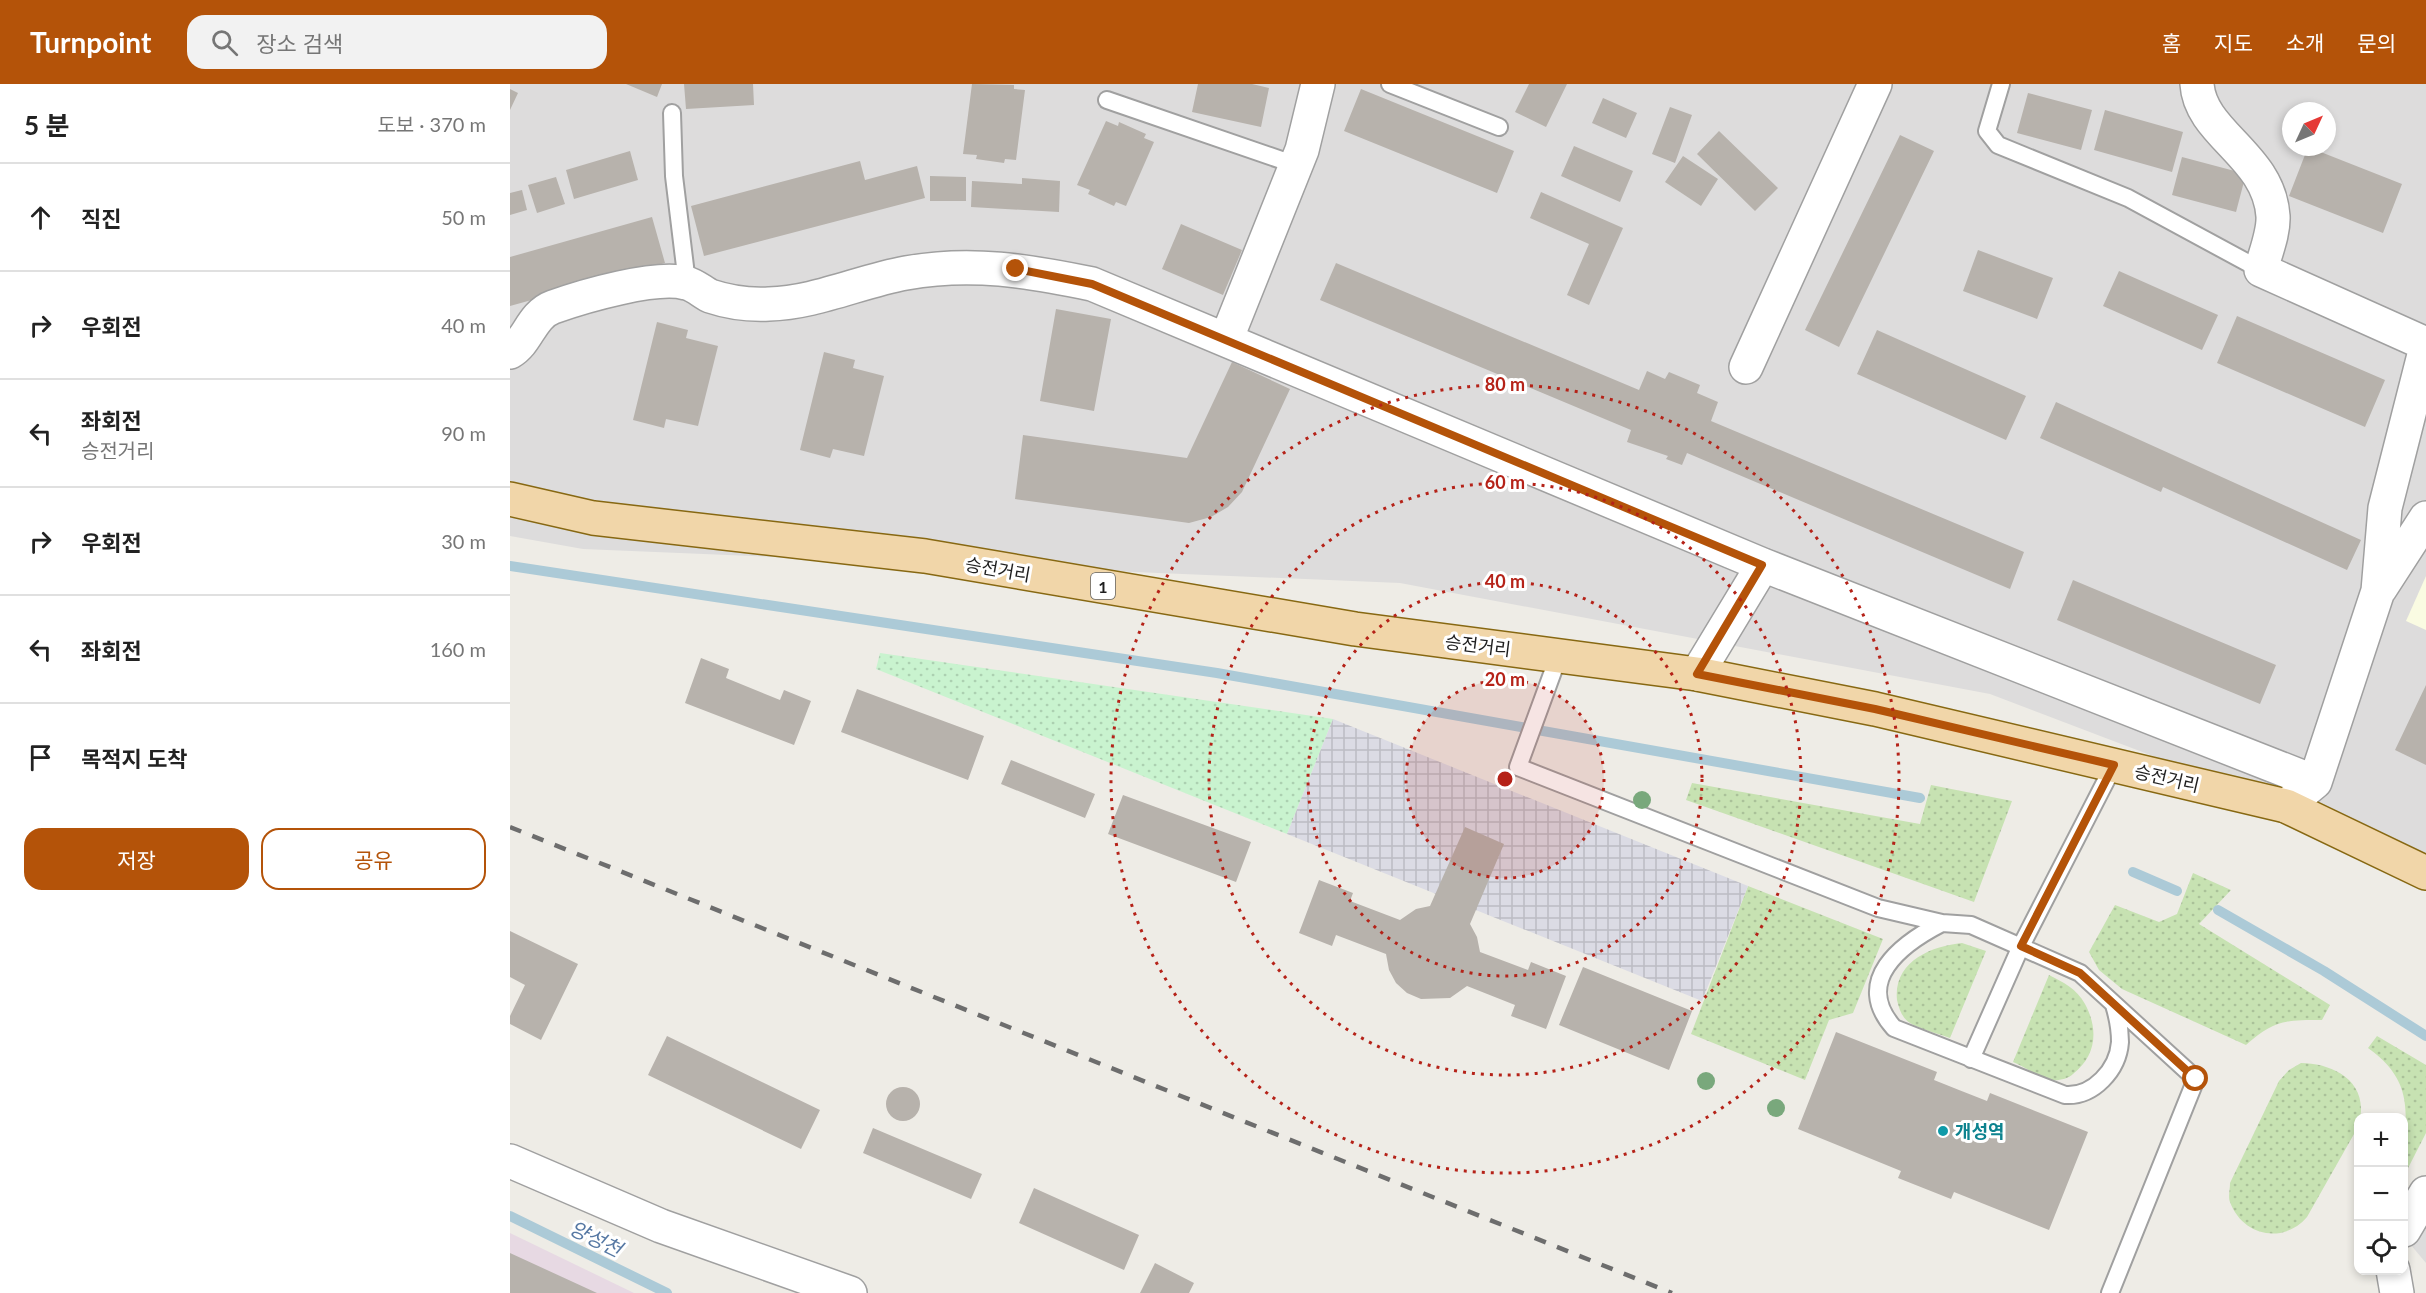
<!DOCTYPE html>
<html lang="ko">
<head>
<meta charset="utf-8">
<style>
	:root { --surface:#fff; --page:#f2f2f2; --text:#222; --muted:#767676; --line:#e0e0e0; --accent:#b45309 }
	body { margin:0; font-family:Lato,"Noto Sans KR",sans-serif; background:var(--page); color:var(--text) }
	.controls { position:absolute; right:18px; bottom:18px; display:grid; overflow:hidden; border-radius:12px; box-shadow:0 3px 9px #0003 }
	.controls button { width:54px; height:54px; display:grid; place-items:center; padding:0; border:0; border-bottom:2px solid var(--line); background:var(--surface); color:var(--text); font:30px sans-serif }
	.compass { position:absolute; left:1772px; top:18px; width:54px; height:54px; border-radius:50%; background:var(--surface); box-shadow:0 3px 9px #0003; rotate:46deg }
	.stop { position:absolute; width:18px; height:18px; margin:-14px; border:4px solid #b45309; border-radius:50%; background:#fff }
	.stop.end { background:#b45309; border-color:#fff; box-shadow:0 2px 6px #0008 }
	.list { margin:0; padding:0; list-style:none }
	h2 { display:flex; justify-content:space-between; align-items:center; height:78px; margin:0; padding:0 24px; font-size:26px }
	h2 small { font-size:20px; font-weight:400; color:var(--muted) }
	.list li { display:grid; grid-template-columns:39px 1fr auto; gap:18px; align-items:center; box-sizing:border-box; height:108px; padding:0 24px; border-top:2px solid var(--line) }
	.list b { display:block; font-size:22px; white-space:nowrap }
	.list p { margin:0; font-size:20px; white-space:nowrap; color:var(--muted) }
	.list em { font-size:20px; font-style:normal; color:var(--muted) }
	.actions { display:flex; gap:12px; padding:18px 24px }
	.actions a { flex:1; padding:14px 0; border:2px solid var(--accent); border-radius:18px; text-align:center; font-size:21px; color:var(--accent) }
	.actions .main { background:var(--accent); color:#fff }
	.icon { flex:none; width:33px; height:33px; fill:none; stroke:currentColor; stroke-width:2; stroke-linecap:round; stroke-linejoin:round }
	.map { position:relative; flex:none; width:1916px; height:1209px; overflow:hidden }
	header { display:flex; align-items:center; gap:36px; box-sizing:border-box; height:84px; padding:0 30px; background:var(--accent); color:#fff }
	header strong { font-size:28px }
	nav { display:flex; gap:33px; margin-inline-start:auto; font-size:21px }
	.search { width:420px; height:54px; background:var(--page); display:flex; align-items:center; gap:15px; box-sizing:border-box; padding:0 21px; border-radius:18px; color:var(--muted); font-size:22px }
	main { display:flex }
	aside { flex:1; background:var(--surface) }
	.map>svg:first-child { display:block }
	.residential { fill:#dddcdc; fill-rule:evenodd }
	.industrial { fill:#e7d9e3 }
	.education { fill:#fafbe2 }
	.grass { fill:url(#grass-dots) }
	.park { fill:url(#park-dots) }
	.plaza { fill:url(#plaza-grid) }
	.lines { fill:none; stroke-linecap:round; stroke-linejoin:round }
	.stream { stroke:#accad7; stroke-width:10 }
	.building { fill:#b7b2ac }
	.lane-casing { stroke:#a0a0a0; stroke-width:20 }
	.street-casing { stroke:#a0a0a0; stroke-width:36 }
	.primary-casing { stroke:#876812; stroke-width:36 }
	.lane { stroke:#fff; stroke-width:16 }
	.street { stroke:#fff; stroke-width:33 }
	.primary { stroke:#f1d6a9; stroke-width:33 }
	.rail { stroke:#6d6d6d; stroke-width:4.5; stroke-dasharray:12 12; stroke-linecap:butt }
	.tree { fill:#79a87c }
	.route { stroke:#b45309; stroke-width:8 }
	.ring { fill:none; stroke:#b52218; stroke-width:3; stroke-dasharray:3 6 }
	.culture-dot { fill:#0f9aa8; stroke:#fff; stroke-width:2 }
	.labels { text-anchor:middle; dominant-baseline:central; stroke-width:6; stroke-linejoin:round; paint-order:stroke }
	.shield { fill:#fff; stroke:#626262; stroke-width:1.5 }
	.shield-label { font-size:16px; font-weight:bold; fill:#1f1f1f }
	.street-label { font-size:18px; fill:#1f1f1f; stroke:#fff }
	.culture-label { font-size:18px; font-weight:bold; fill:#0d838f; stroke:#fff; text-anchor:start }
	.water-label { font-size:20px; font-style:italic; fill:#5678a3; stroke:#fff }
	.centre { fill:#b52218; stroke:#fff; stroke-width:3 }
	.ring-label { font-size:18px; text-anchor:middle; font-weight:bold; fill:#b52218; stroke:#fff; stroke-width:6; stroke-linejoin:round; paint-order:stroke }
</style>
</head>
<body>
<header>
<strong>Turnpoint</strong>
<div class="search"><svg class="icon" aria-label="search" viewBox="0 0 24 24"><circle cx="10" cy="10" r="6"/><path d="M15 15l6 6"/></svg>장소 검색</div>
<nav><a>홈</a><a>지도</a><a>소개</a><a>문의</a></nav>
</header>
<main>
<aside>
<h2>5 분<small>도보 · 370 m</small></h2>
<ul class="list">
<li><svg class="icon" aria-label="ahead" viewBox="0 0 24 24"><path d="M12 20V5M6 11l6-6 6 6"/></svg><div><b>직진</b></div><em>50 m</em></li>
<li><svg class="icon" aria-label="right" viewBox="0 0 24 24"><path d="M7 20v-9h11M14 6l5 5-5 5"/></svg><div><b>우회전</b></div><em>40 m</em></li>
<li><svg class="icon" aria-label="left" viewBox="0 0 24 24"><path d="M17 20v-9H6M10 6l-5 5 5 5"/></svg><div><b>좌회전</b><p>승전거리</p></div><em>90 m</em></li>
<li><svg class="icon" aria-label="right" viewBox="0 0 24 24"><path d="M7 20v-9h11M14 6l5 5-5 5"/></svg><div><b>우회전</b></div><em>30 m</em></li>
<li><svg class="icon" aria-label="left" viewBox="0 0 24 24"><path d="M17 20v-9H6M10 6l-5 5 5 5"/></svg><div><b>좌회전</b></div><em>160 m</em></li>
<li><svg class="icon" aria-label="arrive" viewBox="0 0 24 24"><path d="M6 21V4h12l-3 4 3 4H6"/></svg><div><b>목적지 도착</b></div></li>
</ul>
<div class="actions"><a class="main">저장</a><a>공유</a></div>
</aside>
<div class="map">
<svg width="1916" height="1209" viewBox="0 0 1916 1209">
	<defs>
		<pattern id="grass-dots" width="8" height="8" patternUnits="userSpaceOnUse" patternTransform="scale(1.5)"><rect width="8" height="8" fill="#c7e2b2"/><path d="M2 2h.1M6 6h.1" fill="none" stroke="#aac199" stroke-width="1.8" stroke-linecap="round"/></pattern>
		<pattern id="park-dots" width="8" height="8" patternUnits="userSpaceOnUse" patternTransform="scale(1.5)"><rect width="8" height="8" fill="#c9f3cf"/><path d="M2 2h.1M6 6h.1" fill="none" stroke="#acd0b1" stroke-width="1.8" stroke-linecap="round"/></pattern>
		<pattern id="plaza-grid" width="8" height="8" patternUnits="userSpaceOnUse" patternTransform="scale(1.5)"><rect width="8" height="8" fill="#dbdbe4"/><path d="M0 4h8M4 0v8" fill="none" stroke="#bcbcc3"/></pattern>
	</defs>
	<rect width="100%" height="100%" fill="#eeece6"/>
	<path class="residential" d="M0 0H1916V776L1480 610 890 499 73 465 0 452ZM1781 27H1817V63H1781Z
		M1916 1123V1179L1895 1154Z"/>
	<path class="industrial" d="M0 1149 124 1209H0Z"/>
	<path class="education" d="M1916 492V546L1896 537Z"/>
	<path class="grass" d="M1182 699 1410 740 1421 701 1502 717 1464 818 1176 716Z
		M1683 789 1721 806 1689 840 1820 921 1812 936C1775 936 1764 936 1736 961L1612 905 1589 886 1579 868 1605 821 1649 838 1667 830Z
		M1238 802 1373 855 1343 929 1319 936 1295 996 1181 950Z
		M1452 859 1476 867 1440 954C1427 949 1412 946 1400 939 1392 934 1389 925 1387 916 1383 878 1421 862 1452 859Z
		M1539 891C1553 898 1567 905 1575 920 1589 946 1586 972 1563 990 1558 995 1548 997 1541 996 1529 993 1515 983 1503 978Z
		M1867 952 1916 981V1049L1896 1088 1894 1086C1894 1032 1908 1000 1858 964Z
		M1791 979C1818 979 1852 993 1851 1026 1851 1032 1849 1036 1848 1043L1797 1133C1774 1160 1733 1153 1720 1118 1718 1113 1720 1105 1720 1099L1769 997 1779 986Z"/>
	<path class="park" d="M370 569 823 635 777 750 366 585Z"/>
	<path class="plaza" d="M823 635 1238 802 1192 917 777 750Z"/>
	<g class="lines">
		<path class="stream" d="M0 482 707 589 1410 714
			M1623 788 1667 807
			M1708 826 1814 887 1916 952
			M0 1132 157 1209"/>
	</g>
	<path class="building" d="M116 0H152L147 13Z
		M174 0H243L244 21 176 25Z
		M462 0 504 1V5L515 6 506 76 495 75 494 79 466 75 467 71 453 70Z
		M688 0H742L759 4 751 43 682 28Z
		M1019 0H1057L1036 43 1005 28Z
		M0 5 8 9 0 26Z
		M851 5 1004 67 987 109 834 47Z
		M1518 9 1582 26 1571 66 1507 49Z
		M1093 14 1127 29 1116 54 1082 39Z
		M1160 23 1182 31 1165 79 1142 70Z
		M1595 26 1673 48 1662 88 1584 66Z
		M596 37 608 42 609 38 636 50 634 54 644 58 616 122 606 118 604 122 578 110 580 106 567 101Z
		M1209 47 1268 104 1245 127 1187 70Z
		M1390 51 1424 67 1329 263 1295 246Z
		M1064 62 1123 87 1110 118 1051 92Z
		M1798 63 1892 100 1873 149 1779 112Z
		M120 67 128 96 64 115 56 86Z
		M1173 72 1208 95 1191 122 1155 98Z
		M1672 73 1736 90 1726 128 1662 111Z
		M350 77 355 96 407 82 415 114 194 172 181 122Z
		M420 92 456 93V117H420Z
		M46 93 55 120 27 129 18 101Z
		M512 94 550 97 549 128 461 123 462 97 512 100Z
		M12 106 17 126 0 131V109Z
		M1031 108 1113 144 1079 221 1057 211 1079 160 1020 134Z
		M142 133 155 179 0 222V173Z
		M671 140 732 166 713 211 652 185Z
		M1468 166 1543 194 1527 235 1453 207Z
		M826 179 1129 306 1137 287 1155 295 1159 288 1190 301 1187 309 1208 318 1201 337 1514 468 1500 505 1177 369 1172 381 1156 375 1158 372 1117 358 1121 346 810 216Z
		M1609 187 1708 231 1692 266 1593 222Z
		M546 225 601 235 584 327 530 317Z
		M1727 232 1875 296 1855 343 1707 279Z
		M147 238 178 246 176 254 208 262 188 342 156 335 154 344 123 336Z
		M1367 246 1516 312 1496 356 1347 290Z
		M314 268 345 276 343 284 374 292 354 372 323 365 320 374 290 366Z
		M722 278 780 305 732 408 718 423 701 433 679 439 505 415 513 351 677 374Z
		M1546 318 1851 456 1837 486 1653 403 1651 408 1530 354Z
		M1563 496 1766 581 1750 620 1547 536Z
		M191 574 219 585 216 594 270 616 274 606 301 617 284 661 175 619Z
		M1916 601V681L1885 666Z
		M347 605 474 652 458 696 331 648Z
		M501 676 585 710 575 734 491 700Z
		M613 711 741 758 726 798 598 750Z
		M955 743 994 760 960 840 967 853 970 868 1018 886 1021 878 1056 892 1036 945 1001 932 1005 921 957 902 940 914 911 915 897 909 886 899 879 886 876 870 826 851 822 862 789 849 809 796 843 809 840 817 890 836 906 825 920 822Z
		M0 847 68 880 31 956 0 940V932L15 901 0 893Z
		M1073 883 1182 927 1159 986 1049 941Z
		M1326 948 1427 988 1424 996 1449 1006 1477 1017 1480 1009 1578 1048 1539 1146 1444 1108 1441 1115 1388 1094 1391 1087 1288 1045Z
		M157 952 310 1026 291 1065 138 991Z
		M376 1020a17 17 0 1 1 34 0a17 17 0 1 1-34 0Z
		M363 1044 472 1090 461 1115 353 1069Z
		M524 1104 629 1151 614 1186 509 1139Z
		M0 1169 87 1209H0Z
		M645 1179 684 1199 679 1209H630Z"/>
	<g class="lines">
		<g class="lane-casing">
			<path id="lane" d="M880 0 989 43
				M1491 0 1477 47 1488 61 1618 114 1751 186
				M597 16 786 81
				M162 29 164 92 177 199
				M1049 571 1008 683 1368 824 1432 839 1461 841 1570 889 1686 995 1600 1209
				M1432 839C1391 860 1342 897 1384 944L1555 1011C1583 1013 1608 986 1610 958 1610 945 1608 934 1604 921
				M1461 975 1511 862 1604 681"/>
		</g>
		<g class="street-casing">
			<path id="street" d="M1687 0C1690 50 1759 71 1763 132 1764 149 1755 170 1751 186L1916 260
				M716 256 792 66 808 0
				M0 268C18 258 21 231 43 223 74 212 146 191 176 199 185 201 192 208 200 212 218 218 240 221 259 220 305 219 351 197 396 189 462 177 518 187 582 200L1253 481 1805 698 1776 722
				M1236 283 1365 0
				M1870 505 1916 434
				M1187 590 1253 481
				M1805 698 1868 507 1875 424 1916 263
				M0 1077 151 1142 340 1209
				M1894 1146 1916 1109
				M1883 1186 1887 1209"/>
		</g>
		<g class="primary-casing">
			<path id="primary" d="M0 415 83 434 415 472 845 545 1187 590 1365 625 1776 722 1916 789"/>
		</g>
		<use href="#lane" class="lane"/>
		<use href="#street" class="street"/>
		<use href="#primary" class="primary"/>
		<path class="rail" d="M0 743 1162 1209"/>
	</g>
	<g class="tree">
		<circle cx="1132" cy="716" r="9"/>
		<circle cx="1196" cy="997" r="9"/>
		<circle cx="1266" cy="1024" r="9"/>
	</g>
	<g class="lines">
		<path class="route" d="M506 185 582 200 1252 481 1187 590 1365 625 1604 681 1511 862 1570 889 1686 995"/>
	</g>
	<circle cx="995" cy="695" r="99" fill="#b52218" fill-opacity=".12"/>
	<g class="ring">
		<circle cx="995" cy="695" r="99"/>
		<circle cx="995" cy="695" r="197"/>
		<circle cx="995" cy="695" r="296"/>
		<circle cx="995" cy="695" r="394"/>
	</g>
	<circle class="culture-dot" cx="1433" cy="1047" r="6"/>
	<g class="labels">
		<rect class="shield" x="581" y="489" width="24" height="26" rx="4.5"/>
		<g class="shield-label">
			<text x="593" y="502">1</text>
		</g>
		<g class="street-label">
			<text transform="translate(488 485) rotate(10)">승전거리</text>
			<text transform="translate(968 561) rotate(7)">승전거리</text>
			<text transform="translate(1657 694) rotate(13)">승전거리</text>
		</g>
		<g class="culture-label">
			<text x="1445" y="1047">개성역</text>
		</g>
		<g class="water-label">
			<text transform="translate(86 1154) rotate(26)">양성천</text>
		</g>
	</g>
	<circle cx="995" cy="695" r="9" class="centre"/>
	<g class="ring-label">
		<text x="995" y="307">80 m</text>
		<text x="995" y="405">60 m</text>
		<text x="995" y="504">40 m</text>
		<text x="995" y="602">20 m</text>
	</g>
</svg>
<div class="controls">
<button>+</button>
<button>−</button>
<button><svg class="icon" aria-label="locate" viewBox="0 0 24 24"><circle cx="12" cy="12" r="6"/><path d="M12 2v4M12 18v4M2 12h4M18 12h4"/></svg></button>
</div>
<svg class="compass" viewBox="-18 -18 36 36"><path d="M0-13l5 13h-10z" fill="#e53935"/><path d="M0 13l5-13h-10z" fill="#767676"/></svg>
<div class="stop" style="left:1686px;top:995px"></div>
<div class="stop end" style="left:506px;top:185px"></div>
</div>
</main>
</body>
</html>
